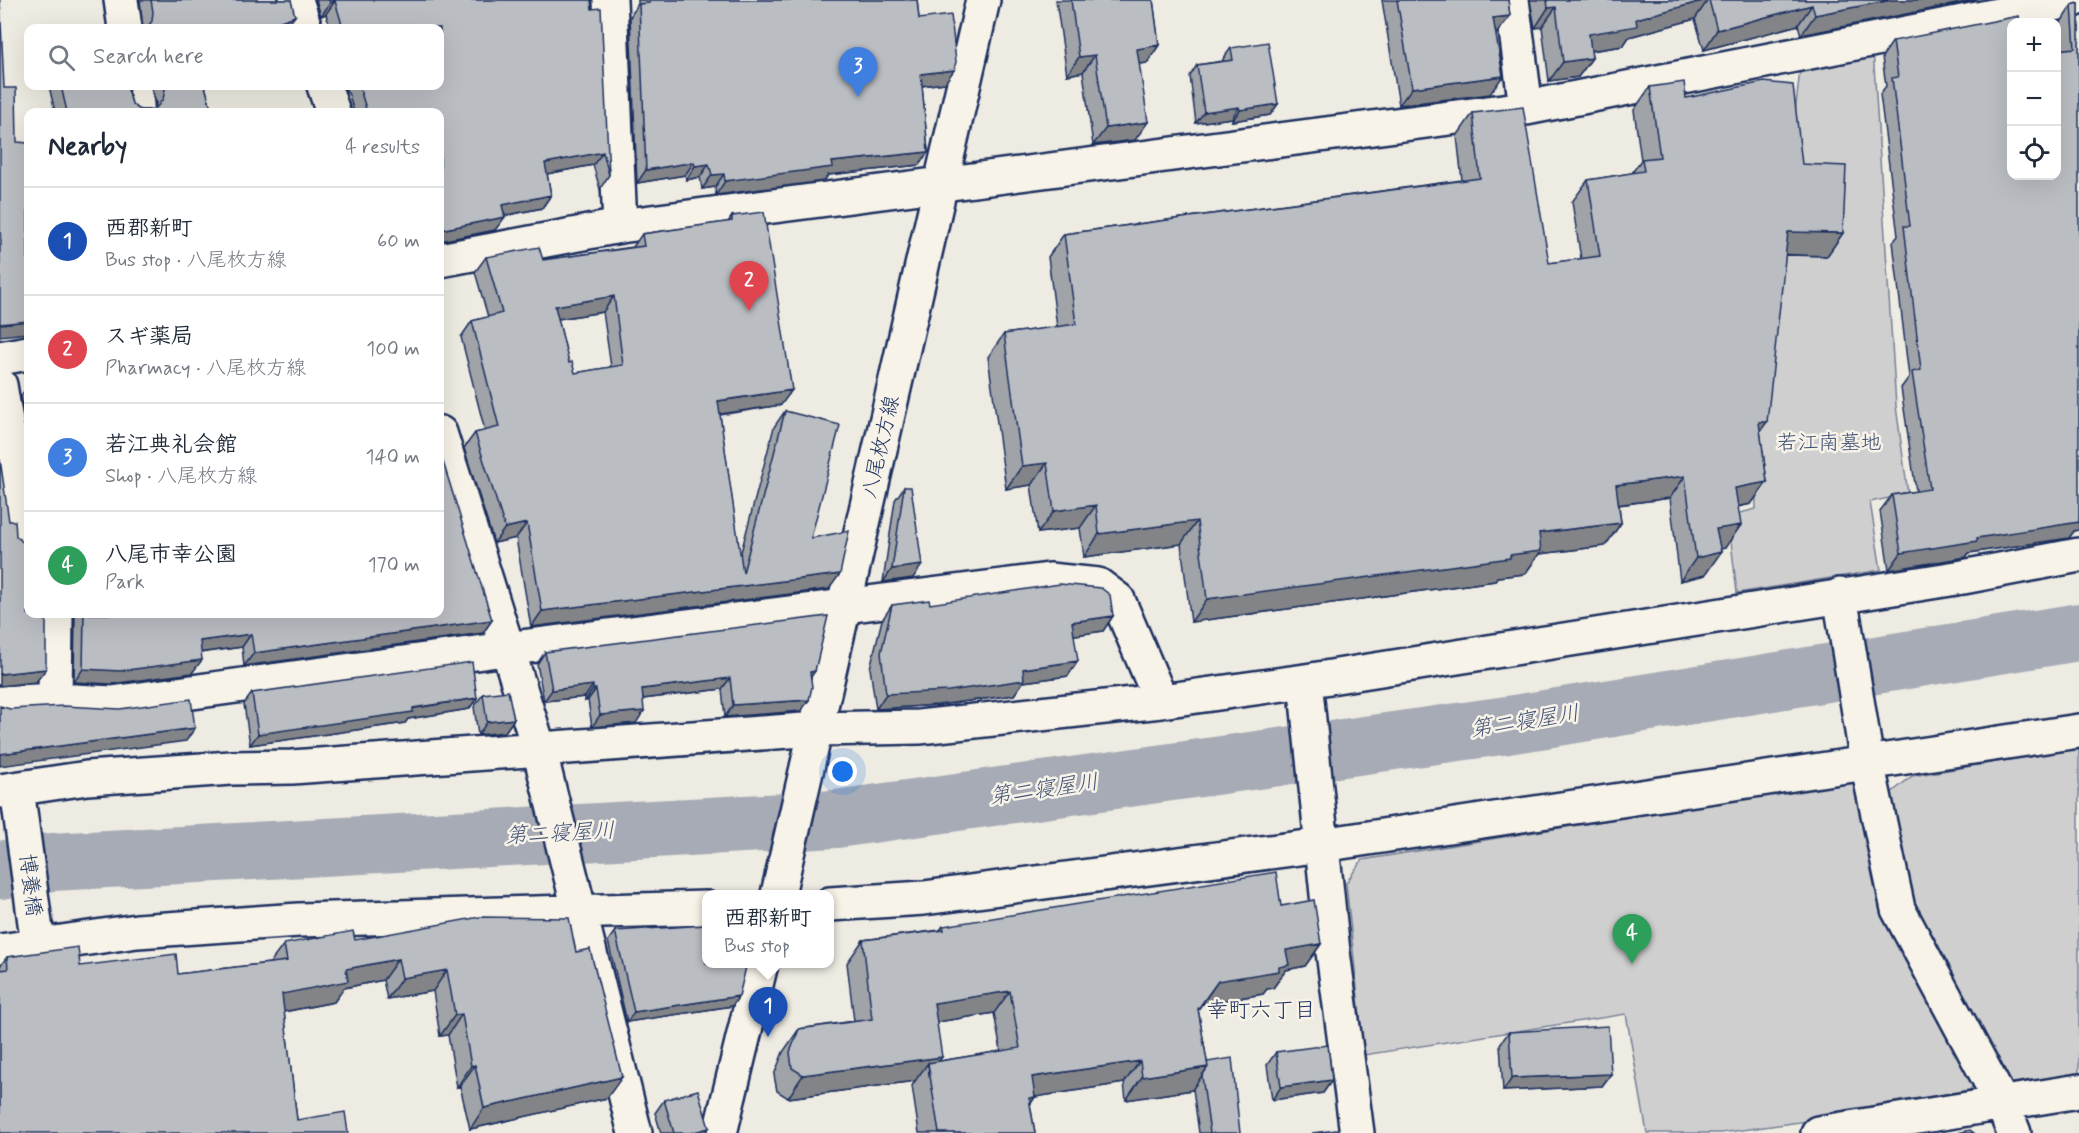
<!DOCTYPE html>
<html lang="en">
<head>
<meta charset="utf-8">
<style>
	:root { --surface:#fff; --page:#f2f2f3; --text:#1f2937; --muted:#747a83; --line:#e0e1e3; --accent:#111827 }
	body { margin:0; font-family:Mynerve,"Klee One",sans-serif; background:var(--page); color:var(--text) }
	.controls { position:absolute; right:18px; top:18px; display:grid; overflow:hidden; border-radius:12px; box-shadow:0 6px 24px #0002 }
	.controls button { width:54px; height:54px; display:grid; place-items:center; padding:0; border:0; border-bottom:2px solid var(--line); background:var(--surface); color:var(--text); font:30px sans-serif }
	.you { position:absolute; left:843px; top:772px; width:21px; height:21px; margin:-15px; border:4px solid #fff; border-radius:50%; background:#1a73e8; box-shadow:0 0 0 9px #1a73e833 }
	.badge { display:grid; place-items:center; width:39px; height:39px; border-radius:50%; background:var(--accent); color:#fff; font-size:20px; font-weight:700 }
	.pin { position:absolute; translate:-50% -50px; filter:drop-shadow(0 2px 3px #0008) }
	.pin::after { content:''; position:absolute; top:32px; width:21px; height:18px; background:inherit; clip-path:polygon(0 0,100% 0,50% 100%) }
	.popup { position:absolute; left:702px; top:890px; width:132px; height:78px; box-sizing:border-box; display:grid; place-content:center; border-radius:12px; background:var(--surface); filter:drop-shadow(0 2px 4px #0005); font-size:20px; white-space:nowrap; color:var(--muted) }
	.popup b { font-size:22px; color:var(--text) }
	.popup::after { content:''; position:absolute; left:50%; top:100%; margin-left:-12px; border:12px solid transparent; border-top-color:var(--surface) }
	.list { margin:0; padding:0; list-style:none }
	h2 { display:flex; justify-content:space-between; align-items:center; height:78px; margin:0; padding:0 24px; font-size:26px }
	h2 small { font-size:20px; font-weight:400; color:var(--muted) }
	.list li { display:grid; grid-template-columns:39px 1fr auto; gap:18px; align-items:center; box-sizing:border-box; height:108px; padding:0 24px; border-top:2px solid var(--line) }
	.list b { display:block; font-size:22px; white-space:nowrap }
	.list p { margin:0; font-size:20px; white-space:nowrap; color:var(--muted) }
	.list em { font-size:20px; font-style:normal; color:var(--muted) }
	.icon { flex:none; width:33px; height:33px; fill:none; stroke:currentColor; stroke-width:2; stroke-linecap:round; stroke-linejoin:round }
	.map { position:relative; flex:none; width:2079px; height:1133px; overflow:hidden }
	.search { position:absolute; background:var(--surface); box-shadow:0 6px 24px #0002; left:24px; top:24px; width:420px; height:66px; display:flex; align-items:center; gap:15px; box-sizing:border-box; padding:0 21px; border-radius:12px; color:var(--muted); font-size:22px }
	.panel { position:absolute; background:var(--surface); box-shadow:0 6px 24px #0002; left:24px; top:108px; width:420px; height:510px; border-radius:12px }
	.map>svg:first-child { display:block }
	.green { fill:#cfcfcf; stroke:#757f96; stroke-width:1.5 }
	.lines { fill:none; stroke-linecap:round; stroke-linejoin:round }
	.river { stroke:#a6abb5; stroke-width:58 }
	.street-casing { stroke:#1b2f5e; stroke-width:38 }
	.primary-casing { stroke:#1b2f5e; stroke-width:38 }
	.street { stroke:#f7f3e8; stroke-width:33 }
	.primary { stroke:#f7f3e8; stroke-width:33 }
	.wall { fill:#a0a3a7; stroke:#1b2f5e; stroke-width:1.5; fill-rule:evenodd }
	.shaded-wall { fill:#828488; stroke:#1b2f5e; stroke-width:1.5 }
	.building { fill:#babdc2; stroke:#1b2f5e; stroke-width:1.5; fill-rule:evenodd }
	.labels { text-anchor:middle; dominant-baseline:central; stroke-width:5; stroke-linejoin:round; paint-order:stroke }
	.park-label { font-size:21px; fill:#3f4f75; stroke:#f7f3e8 }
	.street-label { font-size:21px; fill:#1b2f5e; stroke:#f7f3e8 }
	.water-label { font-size:22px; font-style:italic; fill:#455478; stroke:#f7f3e8 }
	.neighbourhood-label { font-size:22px; fill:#1b2f5e; stroke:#f7f3e8 }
</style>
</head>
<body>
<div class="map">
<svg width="2079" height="1133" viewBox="0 0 2079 1133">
	<rect width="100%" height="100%" fill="#eeebe2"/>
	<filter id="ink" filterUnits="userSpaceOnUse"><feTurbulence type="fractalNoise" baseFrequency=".0167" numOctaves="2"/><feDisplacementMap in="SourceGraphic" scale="12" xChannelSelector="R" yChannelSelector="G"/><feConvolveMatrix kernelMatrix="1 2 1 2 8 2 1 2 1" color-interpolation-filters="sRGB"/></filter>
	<g filter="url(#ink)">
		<path class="green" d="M1873 50 1896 406 1908 494 1870 502 1881 570 1737 593 1728 516 1756 509 1755 454 1801 62Z
			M2079 748V1080L2036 1090 1997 1079 1909 902 1885 798 1912 776Z
			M1856 780 1974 1083 1965 1099 1721 1133H1647L1626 1014 1364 1055 1346 883 1362 860Z"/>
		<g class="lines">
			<path class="river" d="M0 870 52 862 836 819 1508 725 2079 632"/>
			<g class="street-casing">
				<path id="street" d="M121 0 125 28
					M296 0 305 28
					M610 0 620 226
					M1512 0 1526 108
					M134 86 137 105
					M324 86 333 112
					M440 260 620 226 1526 108 2074 0
					M0 358 28 353
					M0 385 26 542H28
					M440 433 539 749 635 1133
					M1840 595 1867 762 1898 909 2003 1105 2014 1133
					M1305 681 1333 952 1357 1133
					M55 700 56 614
					M0 703 55 700 112 703 505 649 1049 580 1098 585 1118 600 1161 701
					M17 789 38 945
					M0 791 87 778 231 768 292 767 817 729 919 727 1161 701 1305 681 1963 577 2079 555
					M830 904 924 898 1322 845 2079 731
					M0 951 137 931 299 920 706 908
					M1818 1133 2079 1091"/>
			</g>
			<g class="primary-casing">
				<path id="primary" d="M778 894 983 0
					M720 1133 761 964"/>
			</g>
			<use href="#street" class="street"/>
			<use href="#primary" class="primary"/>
		</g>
		<path class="wall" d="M140 0H291L286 28H143Z
			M316 0H591L609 175 600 189 593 165 547 174 551 195 542 208 504 216 495 230 440 241V112H354L349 95 344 86H440V28H330L326 14 321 16Z
			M638 0H917L919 19 945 83 922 86 928 152 919 165 828 175 824 181 716 195 715 187 702 189 700 177 686 180 685 175 637 183 630 17 638 4Z
			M1056 0H1153L1159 45 1147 63 1139 64 1135 140 1093 145 1083 72 1067 75Z
			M1382 0H1508L1510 16 1497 33H1496L1490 94 1399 105Z
			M1530 0H1976L1801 35 1798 25 1704 50 1695 19 1629 37 1623 46 1591 51 1592 58 1578 77 1549 81 1542 27 1535 28Z
			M2079 3 2074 531 2069 538 1969 553 1966 557 1889 570 1880 511 1892 495 1916 491 1901 388 1909 377 1893 242 1898 236 1880 94 1886 86 1882 57 1893 41 2012 176 2062 49 2061 22 2072 5Z
			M1231 48 1278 104 1270 115 1232 121V118L1196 123 1190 76 1197 65 1223 61V59Z
			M49 86H127L132 104 140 110H150L155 108 156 103 151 86H205L212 112H55Z
			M1650 87 1686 98 1802 164 1843 233 1827 256 1785 255 1760 431 1767 482 1751 504 1738 507 1725 548 1720 549 1705 575 1680 581 1670 498 1619 505 1621 523 1605 546 1539 554 1525 574 1497 577 1495 581 1191 622 1181 544 1084 557 1080 528 1038 533 1031 485 1006 489 988 357 1004 334 1057 327 1048 257 1064 234 1462 180 1457 136 1473 113 1549 263 1581 259 1572 202 1588 180 1632 173 1641 160 1634 110Z
			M732 216 781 405 720 415 740 556 774 427 785 411 811 538 829 589 531 627 516 538 494 543 464 448 475 433 485 431 461 337 472 321 488 317 475 272 486 257 543 260 633 247 642 234 728 222ZM603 312 611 367 575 373 569 363 558 319Z
			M28 385V437L21 396Z
			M904 487 913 578 883 582 895 500Z
			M930 604 1113 616 1103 631 1074 635 1068 676 1023 682 1014 695 938 705 876 709 870 668 882 620 892 605Z
			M75 614H440L492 620 483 633 244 666 242 647 201 653 192 673 111 684 74 682Z
			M545 652 811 678 801 711 725 717 722 689 643 699 636 723 592 727 588 700 585 701V697L544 701 537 664Z
			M252 693 477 698 469 709 408 719 405 723 250 745 244 704Z
			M483 694 514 719 505 732 478 735 474 707Z
			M1281 906 1321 944 1305 966 1286 970 1273 988 1267 989 1263 994 1202 1004 1198 1010 1207 1062 1240 1133H1199L1193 1089 1192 1090 1126 1100 1124 1083 1035 1097 1030 1105 1035 1133H919L912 1086 915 1081 788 1098 777 1091 774 1075 783 1052 799 1029 854 1021 847 963 863 940 940 930 943 926ZM994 1013 1001 1051 939 1061 937 1022Z
			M615 931 739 996 732 1006 627 1022 608 941Z
			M355 940 576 952 607 1098 470 1129 460 1086 457 1087 448 1035 440 1036 433 991 387 999 383 980 344 988 334 1002 284 1012 297 1120 0 1133V966L7 957 80 966 178 974 270 963 284 944Z
			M1509 1032 1611 1074 1602 1086 1503 1091 1500 1044Z
			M1276 1052 1332 1080 1323 1093 1272 1100 1267 1065Z
			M664 1100 705 1133H661L655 1113Z"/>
		<path class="shaded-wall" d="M1706 0H1708L1695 19 1629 37 1623 46 1575 53 1589 34 1636 19Z
			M1891 0H1976L1801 35 1815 15Z
			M335 1 326 14 321 16 330 3Z
			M1812 5 1798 25 1704 50 1717 30Z
			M1556 7 1542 27 1535 28 1548 8Z
			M295 16 286 28H260Z
			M1510 16 1497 33 1481 36 1493 18Z
			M1159 45 1147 63 1125 66 1137 49Z
			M1095 55 1083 72 1067 75 1079 57Z
			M1592 58 1578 77 1549 81 1563 62Z
			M954 70 945 83 911 87 921 74Z
			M1503 76 1490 94 1399 105 1412 88Z
			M1278 104 1270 115 1232 121 1240 110Z
			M1239 107 1232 118 1196 123 1204 112Z
			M1148 122 1135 140 1093 145 1106 128Z
			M603 152 593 165 536 176 545 163Z
			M928 152 919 165 828 175 824 181 716 195 725 181 832 162Z
			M694 162 685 175 637 183 646 170Z
			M709 164 700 177 686 180 695 166Z
			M724 174 715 187 702 189 712 175Z
			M551 195 542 208 493 218 502 205Z
			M505 217 495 230 440 241V230Z
			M1788 232 1843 233 1827 256 1772 254Z
			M614 296 603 312 544 321 555 306Z
			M28 321V333L0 336V324Z
			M792 390 781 405 707 416 718 401Z
			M1759 422H1767L1751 444Z
			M1047 463 1031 485 1006 489 1022 466Z
			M1685 476 1670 498 1600 507 1616 485Z
			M1767 482 1751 504 1719 510 1735 488Z
			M1096 505 1080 528 1038 533 1054 511Z
			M2079 517V530L2074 531 2069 538 1969 553 1966 557 1889 570 1901 553Z
			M1197 521 1181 544 1084 557 1099 534Z
			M527 523 516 538 494 543 505 528Z
			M1621 523 1605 546 1539 554 1525 574 1497 577 1495 581 1191 622 1207 599 1510 555 1539 533Z
			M1741 525 1725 548 1700 552 1716 529Z
			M1721 552 1705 575 1680 581 1696 558Z
			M922 565 913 578 883 582 892 569Z
			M840 574 829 589 531 627 542 611Z
			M1113 616 1103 631 1062 637 1072 622Z
			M492 620 483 633 244 666 254 653Z
			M251 634 242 647 190 654 200 641Z
			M202 660 192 673 111 684 74 682 83 669Z
			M1078 661 1068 676 1023 682 1014 695 938 705 876 709 886 694 1023 669Z
			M46 669 36 682 0 686V674Z
			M815 671 807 683 810 672Z
			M730 678 722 689 634 700 642 689Z
			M593 685 585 697 544 701 552 690Z
			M593 689H596L588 700 585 701Z
			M477 698 469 709 408 719 405 723 250 745 258 734Z
			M809 700 801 711 725 717 733 705Z
			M644 711 636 723 592 727 600 715Z
			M514 719 505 732 478 735 487 722Z
			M195 728 186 741 0 766V754Z
			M1321 944 1305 966 1286 970 1273 988 1267 989 1263 994 1202 1004 1218 981 1286 950Z
			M398 959 383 980 344 988 334 1002 267 1015 282 994 346 969Z
			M447 970 433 991 387 999 402 978Z
			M1010 991 994 1013 918 1025 934 1003Z
			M739 996 732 1006 627 1022 634 1012Z
			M462 1014 448 1035 440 1036 455 1015Z
			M942 1057 929 1075 928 1063 915 1081 788 1098 803 1075Z
			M1140 1061 1124 1083 1016 1100 1032 1077Z
			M475 1065 460 1086 457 1087 471 1066Z
			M1208 1067 1192 1090 1126 1100 1142 1077Z
			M1611 1074 1602 1086 1503 1091 1512 1078Z
			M622 1077 607 1098 470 1129 484 1108Z
			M1332 1080 1323 1093 1272 1100 1281 1087Z
			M1035 1097 1019 1120 1029 1098Z
			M709 1128 705 1133H690Z"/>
		<path class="building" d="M0 0 4 88H16L17 142 28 143V321L0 324V245H1L0 228Z
			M151 0H291L295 16 260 28H147L152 21 153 12Z
			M329 0H591L592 9 601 8 609 175 603 152 545 163 551 195 502 205 505 217 440 230V112H367L359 86H440V28H343L335 1 330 3Z
			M649 0H917L919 19 951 15 956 62 954 70 921 74 928 152 832 162 833 167 725 181 724 174 712 175 709 164 695 166 694 162 646 170 639 4 649 3Z
			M1071 0H1153L1159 45 1137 49 1148 122 1106 128 1095 55 1079 57Z
			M1397 0H1508L1510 16 1493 18 1503 76 1412 88Z
			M1547 0H1706L1636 19 1637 26 1589 34 1592 58 1563 62 1556 7 1548 8Z
			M1709 0H1891L1815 15 1812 5 1717 30Z
			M2079 3V522L1977 538V541L1901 553 1892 495 1930 489 1912 372 1921 370 1904 226H1910L1892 78 1898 77 1893 41 2019 16 2020 22H2012V176H2056V50L2075 48 2072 5Z
			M1268 42 1278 104 1240 110 1239 107 1204 112 1197 65 1233 60 1231 48Z
			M1684 82 1686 98 1764 82 1793 85 1802 164 1846 166 1843 233 1788 232 1767 422H1759L1767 482 1735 488 1741 525 1716 529 1721 552 1696 558 1685 476 1616 485 1621 523 1539 533 1541 551 1510 555V558L1207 599 1197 521 1099 534 1096 505 1054 511 1047 463 1022 466 1004 334 1076 324 1064 234 1480 178 1473 113 1523 107 1549 263 1600 256 1588 180 1644 171 1642 159 1660 157 1650 87Z
			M61 86H127L132 104 140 110H150L157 107 163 99 165 90 164 86H205L212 112H67Z
			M764 212 792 390 718 401 743 573 785 411 840 425 811 538 849 531 840 574 542 611 527 523 505 528 475 433 499 427 472 321 502 313 486 257 539 247 543 260 644 246 642 234 732 221V216ZM614 296 623 365 575 373 572 362 569 363 555 306Z
			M440 452 492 620 254 653 251 634 200 641 202 660 120 671 83 669 84 614H440Z
			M0 459 9 521H15L16 536 26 545 28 546V614H46V669L0 674Z
			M904 487H911L922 565 892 569Z
			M1060 584 1101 588 1110 595 1113 616 1072 622 1078 661 1023 669 1024 680 949 691 886 694 881 653 892 605 929 600 930 604Z
			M828 616 815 671 810 672 812 687 809 700 733 705 730 678 642 689 644 711 600 715 596 689H593V685L552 690 545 652Z
			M472 662 477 698 413 708V712L258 734 252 693Z
			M508 691 514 719 487 722 483 694Z
			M191 699 195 728 0 754V706L10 709 64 706 120 709Z
			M1276 872 1281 906 1314 900 1321 944 1286 950 1289 965 1279 967V971L1218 981 1198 1009 1208 1067 1142 1077 1140 1061 1032 1077 1035 1097 1029 1098 1035 1133H939L928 1063 1020 1048 1010 991 934 1003 942 1057 803 1075 792 1068 790 1052 799 1029 872 1019 863 940 944 930 943 926Z
			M480 917 569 918 576 952 590 949 622 1077 484 1108 475 1065 471 1066 462 1014 455 1015 447 970 402 978 398 959 346 969 348 981 282 994 297 1120 345 1112 348 1133H0V970L8 969 7 957 78 947 80 966 176 954 178 974 287 961 284 944 353 931 355 940Z
			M706 925V963H745L746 967 739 996 634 1012 615 931Z
			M1608 1026 1611 1074 1512 1078 1509 1032Z
			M1328 1045 1332 1080 1281 1087 1276 1052Z
			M1232 1058 1240 1133H1210L1202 1076 1208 1067 1207 1062Z
			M698 1090 709 1128 690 1133H674L664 1100Z
			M1336 1130 1337 1133H1312Z
			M1970 1130 1974 1133H1958Z"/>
	</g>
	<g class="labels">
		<g class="park-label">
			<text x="1829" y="443">若江南墓地</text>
		</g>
		<g class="street-label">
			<text transform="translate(881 447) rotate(-77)">八尾枚方線</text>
			<text transform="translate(30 885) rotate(83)">博養橋</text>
		</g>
		<g class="water-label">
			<text transform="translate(1525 722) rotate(-9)">第二寝屋川</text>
			<text transform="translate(1044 790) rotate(-8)">第二寝屋川</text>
			<text transform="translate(560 834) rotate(-3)">第二寝屋川</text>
		</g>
		<g class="neighbourhood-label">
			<text x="1261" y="1011">幸町六丁目</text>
		</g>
	</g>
</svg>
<div class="controls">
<button>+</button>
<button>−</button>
<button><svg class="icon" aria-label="locate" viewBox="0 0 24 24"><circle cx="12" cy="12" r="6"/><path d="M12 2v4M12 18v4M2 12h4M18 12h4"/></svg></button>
</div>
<div class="you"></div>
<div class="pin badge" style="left:768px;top:1037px;background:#1a4fb4">1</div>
<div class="popup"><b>西郡新町</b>Bus stop</div>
<div class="pin badge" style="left:749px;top:311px;background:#e0444e">2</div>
<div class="pin badge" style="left:858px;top:97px;background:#3f7fe0">3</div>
<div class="pin badge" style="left:1632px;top:964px;background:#2e9e5b">4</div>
<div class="search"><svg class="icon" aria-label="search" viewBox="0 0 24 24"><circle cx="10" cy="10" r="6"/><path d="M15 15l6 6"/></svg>Search here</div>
<section class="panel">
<h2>Nearby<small>4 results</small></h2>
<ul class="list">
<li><span class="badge" style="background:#1a4fb4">1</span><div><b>西郡新町</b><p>Bus stop · 八尾枚方線</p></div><em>60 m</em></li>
<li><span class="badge" style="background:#e0444e">2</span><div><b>スギ薬局</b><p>Pharmacy · 八尾枚方線</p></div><em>100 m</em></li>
<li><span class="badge" style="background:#3f7fe0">3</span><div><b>若江典礼会館</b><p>Shop · 八尾枚方線</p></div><em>140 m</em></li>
<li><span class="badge" style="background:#2e9e5b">4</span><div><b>八尾市幸公園</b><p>Park</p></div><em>170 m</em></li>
</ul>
</section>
</div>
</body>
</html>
